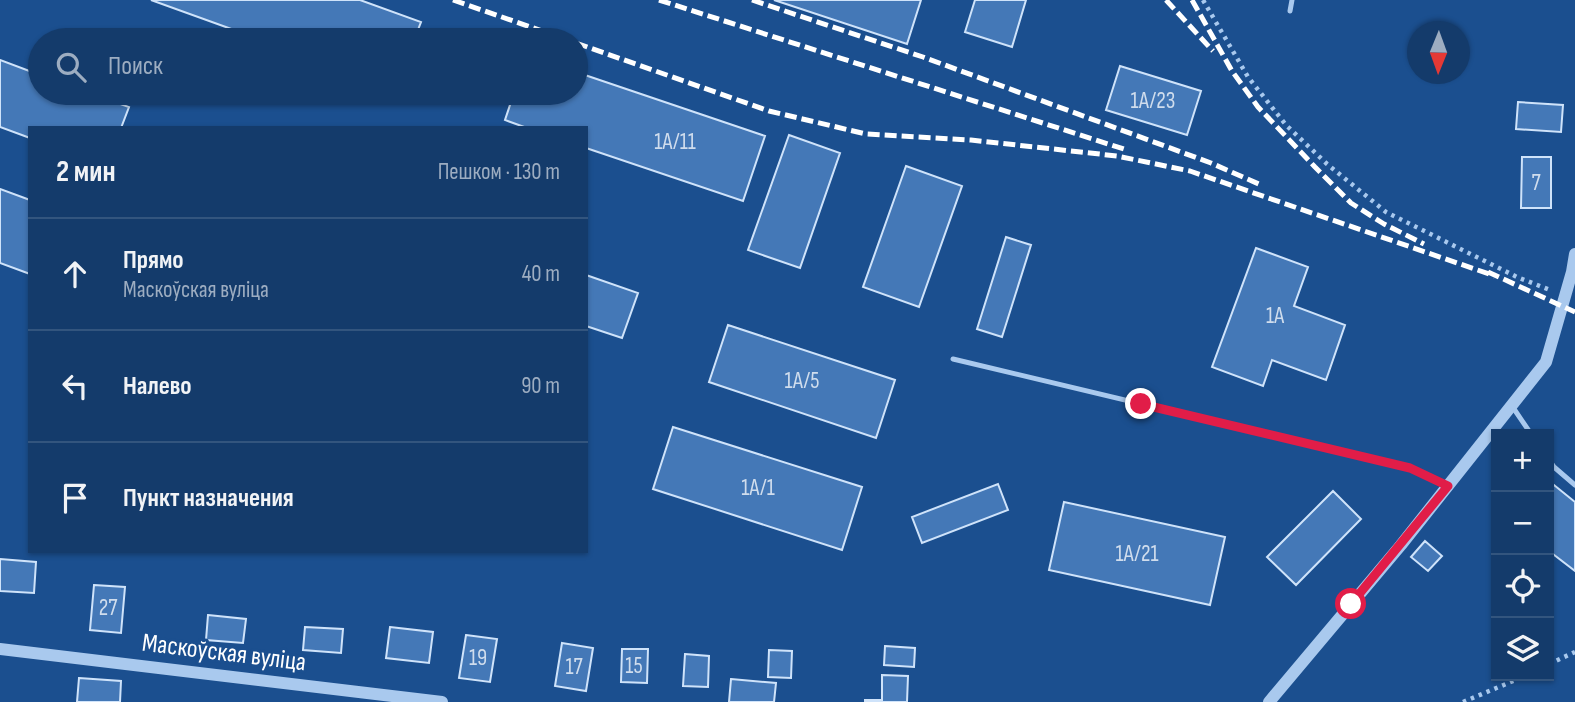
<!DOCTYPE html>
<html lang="ru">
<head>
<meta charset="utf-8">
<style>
	:root { --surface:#143b6b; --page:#1d4271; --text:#f1f3f6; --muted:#9dadc1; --line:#33557e }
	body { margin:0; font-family:"Sofia Sans Condensed",sans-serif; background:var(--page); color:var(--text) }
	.controls { position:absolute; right:21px; bottom:21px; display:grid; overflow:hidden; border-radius:0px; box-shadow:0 2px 5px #0004 }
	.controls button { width:63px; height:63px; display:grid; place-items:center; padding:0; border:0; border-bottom:2px solid var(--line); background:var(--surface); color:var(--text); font:35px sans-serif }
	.compass { position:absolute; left:1407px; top:21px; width:63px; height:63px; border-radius:50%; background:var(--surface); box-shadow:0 2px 5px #0004; rotate:181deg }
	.stop { position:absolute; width:21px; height:21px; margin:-16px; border:5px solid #e11d48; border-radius:50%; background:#fff }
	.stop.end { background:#e11d48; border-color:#fff; box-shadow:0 2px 7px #0008 }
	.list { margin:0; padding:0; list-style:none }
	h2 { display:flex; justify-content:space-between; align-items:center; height:91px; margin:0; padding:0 28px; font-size:30px }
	h2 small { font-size:23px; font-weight:400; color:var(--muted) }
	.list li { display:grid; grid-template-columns:46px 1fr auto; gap:21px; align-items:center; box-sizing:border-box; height:112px; padding:0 28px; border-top:2px solid var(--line) }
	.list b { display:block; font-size:26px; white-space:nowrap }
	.list p { margin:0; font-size:23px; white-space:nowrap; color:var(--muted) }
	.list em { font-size:23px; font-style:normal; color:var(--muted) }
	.icon { flex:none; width:38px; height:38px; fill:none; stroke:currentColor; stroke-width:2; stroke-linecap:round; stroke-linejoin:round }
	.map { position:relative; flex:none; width:1575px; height:702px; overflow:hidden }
	.search { position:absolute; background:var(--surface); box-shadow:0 2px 5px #0004; left:28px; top:28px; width:560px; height:77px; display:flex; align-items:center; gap:18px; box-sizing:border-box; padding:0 24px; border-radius:38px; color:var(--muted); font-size:26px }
	.panel { position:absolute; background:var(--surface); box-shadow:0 2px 5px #0004; left:28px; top:126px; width:560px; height:427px; border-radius:0px }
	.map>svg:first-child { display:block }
	.building { fill:#4478b7; stroke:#cfe3fa; stroke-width:2 }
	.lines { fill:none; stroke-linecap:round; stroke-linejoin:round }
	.path { stroke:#a9c9ee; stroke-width:4.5; stroke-dasharray:3.5 5; stroke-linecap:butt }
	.service { stroke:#a9c9ee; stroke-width:5 }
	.tertiary { stroke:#a9c9ee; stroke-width:12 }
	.rail { stroke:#fff; stroke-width:5; stroke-dasharray:12 5; stroke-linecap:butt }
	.route { stroke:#e11d48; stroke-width:9 }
	.labels { text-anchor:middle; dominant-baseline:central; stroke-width:6; stroke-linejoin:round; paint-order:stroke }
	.number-label { font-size:23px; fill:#d0dded }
	.street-label { font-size:26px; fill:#fff; stroke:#1b4f8f }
</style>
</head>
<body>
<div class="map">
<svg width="1575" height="702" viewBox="0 0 1575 702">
	<rect width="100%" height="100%" fill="#1b4f8f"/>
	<path class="building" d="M151 0H360L421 22 414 40H262Z
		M774 0H921L907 44Z
		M975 0H1026L1012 47 965 32Z
		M0 60 40 75V93H89L129 107 121 128H30V138L0 127Z
		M1120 66 1201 91 1187 135 1106 110Z
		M576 72 765 136 743 201 586 148V128H527L505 120 514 93H576Z
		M1518 102 1563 105 1561 132 1516 129Z
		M789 135 840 153 800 268 748 250Z
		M1522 157H1551V208H1521Z
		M906 166 962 186 919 307 863 287Z
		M0 189 30 200V274L0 263Z
		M1006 237 1031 245 1002 337 977 329Z
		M1256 248 1308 267 1294 306 1345 325 1326 380 1272 360 1263 386 1212 367Z
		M586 275 638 293 622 338 586 326Z
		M728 325 895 380 876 438 709 382Z
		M673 427 862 487 842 550 653 489Z
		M1549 481 1575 502V571L1549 551Z
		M998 484 1008 510 922 543 912 517Z
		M1333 491 1361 519 1296 585 1267 557Z
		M1064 502 1225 537 1210 605 1049 570Z
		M1425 541 1442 556 1428 571 1411 557Z
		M0 559 36 562 34 593 0 591Z
		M94 585 125 587 121 633 90 630Z
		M208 615 246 619 243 643 206 640Z
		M305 627 343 629 341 653 303 650Z
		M390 627 433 632 429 663 386 658Z
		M466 635 497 639 490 682 459 678Z
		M562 643 593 648 586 691 555 686Z
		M885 646 915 648 914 667 884 665Z
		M622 649H648L647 683 621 682Z
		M769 650 792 651 791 678 768 677Z
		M685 654 709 656 708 687 683 686Z
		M882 675 908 676 907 702H865V700H882Z
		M79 678 121 681 120 702H77Z
		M731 679 776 683 774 702H729Z"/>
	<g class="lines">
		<path class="path" d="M1203 0 1248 77 1286 125 1327 164 1386 212 1517 277 1550 290
			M1549 664 1575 652
			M1463 702 1525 676"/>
		<path class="service" d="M1290 11 1292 0
			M953 359 1410 468 1448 486
			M1512 406 1531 434
			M1549 460 1554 467 1575 485"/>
		<path class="tertiary" d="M0 649 442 702
			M1269 702 1401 545 1546 362 1572 272 1575 254"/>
		<path class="rail" d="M453 0 568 40
			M659 0 1127 150
			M752 0 923 57 1211 163 1261 185
			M1166 0 1213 51
			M1192 0 1232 71 1258 107 1315 167 1351 203 1384 224 1424 244
			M576 43 769 111 866 134 971 140 1117 156 1190 171 1495 276
			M1488 272 1575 312"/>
	</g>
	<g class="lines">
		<path class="route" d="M1141 404 1410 468 1448 486 1351 604"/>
	</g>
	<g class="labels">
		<g class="number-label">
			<text x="1153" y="101">1А/23</text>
			<text x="675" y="142">1А/11</text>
			<text x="1536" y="183">7</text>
			<text x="1275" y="316">1А</text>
			<text x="802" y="381">1А/5</text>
			<text x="758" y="488">1А/1</text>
			<text x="1137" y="554">1А/21</text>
			<text x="108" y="608">27</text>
			<text x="478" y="658">19</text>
			<text x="634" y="666">15</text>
			<text x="574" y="667">17</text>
		</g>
		<g class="street-label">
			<text transform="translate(224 653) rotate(7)">Маскоўская вуліца</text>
		</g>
	</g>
</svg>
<div class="controls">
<button>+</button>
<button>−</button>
<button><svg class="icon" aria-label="locate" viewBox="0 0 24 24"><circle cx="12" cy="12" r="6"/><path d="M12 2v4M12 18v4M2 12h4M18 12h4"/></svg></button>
<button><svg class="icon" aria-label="layers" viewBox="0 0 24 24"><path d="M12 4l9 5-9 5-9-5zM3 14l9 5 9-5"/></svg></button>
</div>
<svg class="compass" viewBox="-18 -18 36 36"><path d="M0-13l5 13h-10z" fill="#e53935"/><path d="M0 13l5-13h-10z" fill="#9dadc1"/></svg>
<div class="stop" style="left:1351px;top:604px"></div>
<div class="stop end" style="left:1141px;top:404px"></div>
<div class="search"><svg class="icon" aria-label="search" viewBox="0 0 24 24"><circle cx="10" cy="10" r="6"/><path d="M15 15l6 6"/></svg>Поиск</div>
<section class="panel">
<h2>2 мин<small>Пешком · 130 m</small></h2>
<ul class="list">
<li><svg class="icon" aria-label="ahead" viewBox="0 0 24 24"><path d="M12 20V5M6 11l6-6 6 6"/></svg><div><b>Прямо</b><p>Маскоўская вуліца</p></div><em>40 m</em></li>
<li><svg class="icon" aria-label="left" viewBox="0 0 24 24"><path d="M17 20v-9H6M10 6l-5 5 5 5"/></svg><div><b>Налево</b></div><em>90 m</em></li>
<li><svg class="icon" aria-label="arrive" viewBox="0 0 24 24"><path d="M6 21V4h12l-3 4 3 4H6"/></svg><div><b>Пункт назначения</b></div></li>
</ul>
</section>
</div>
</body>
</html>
